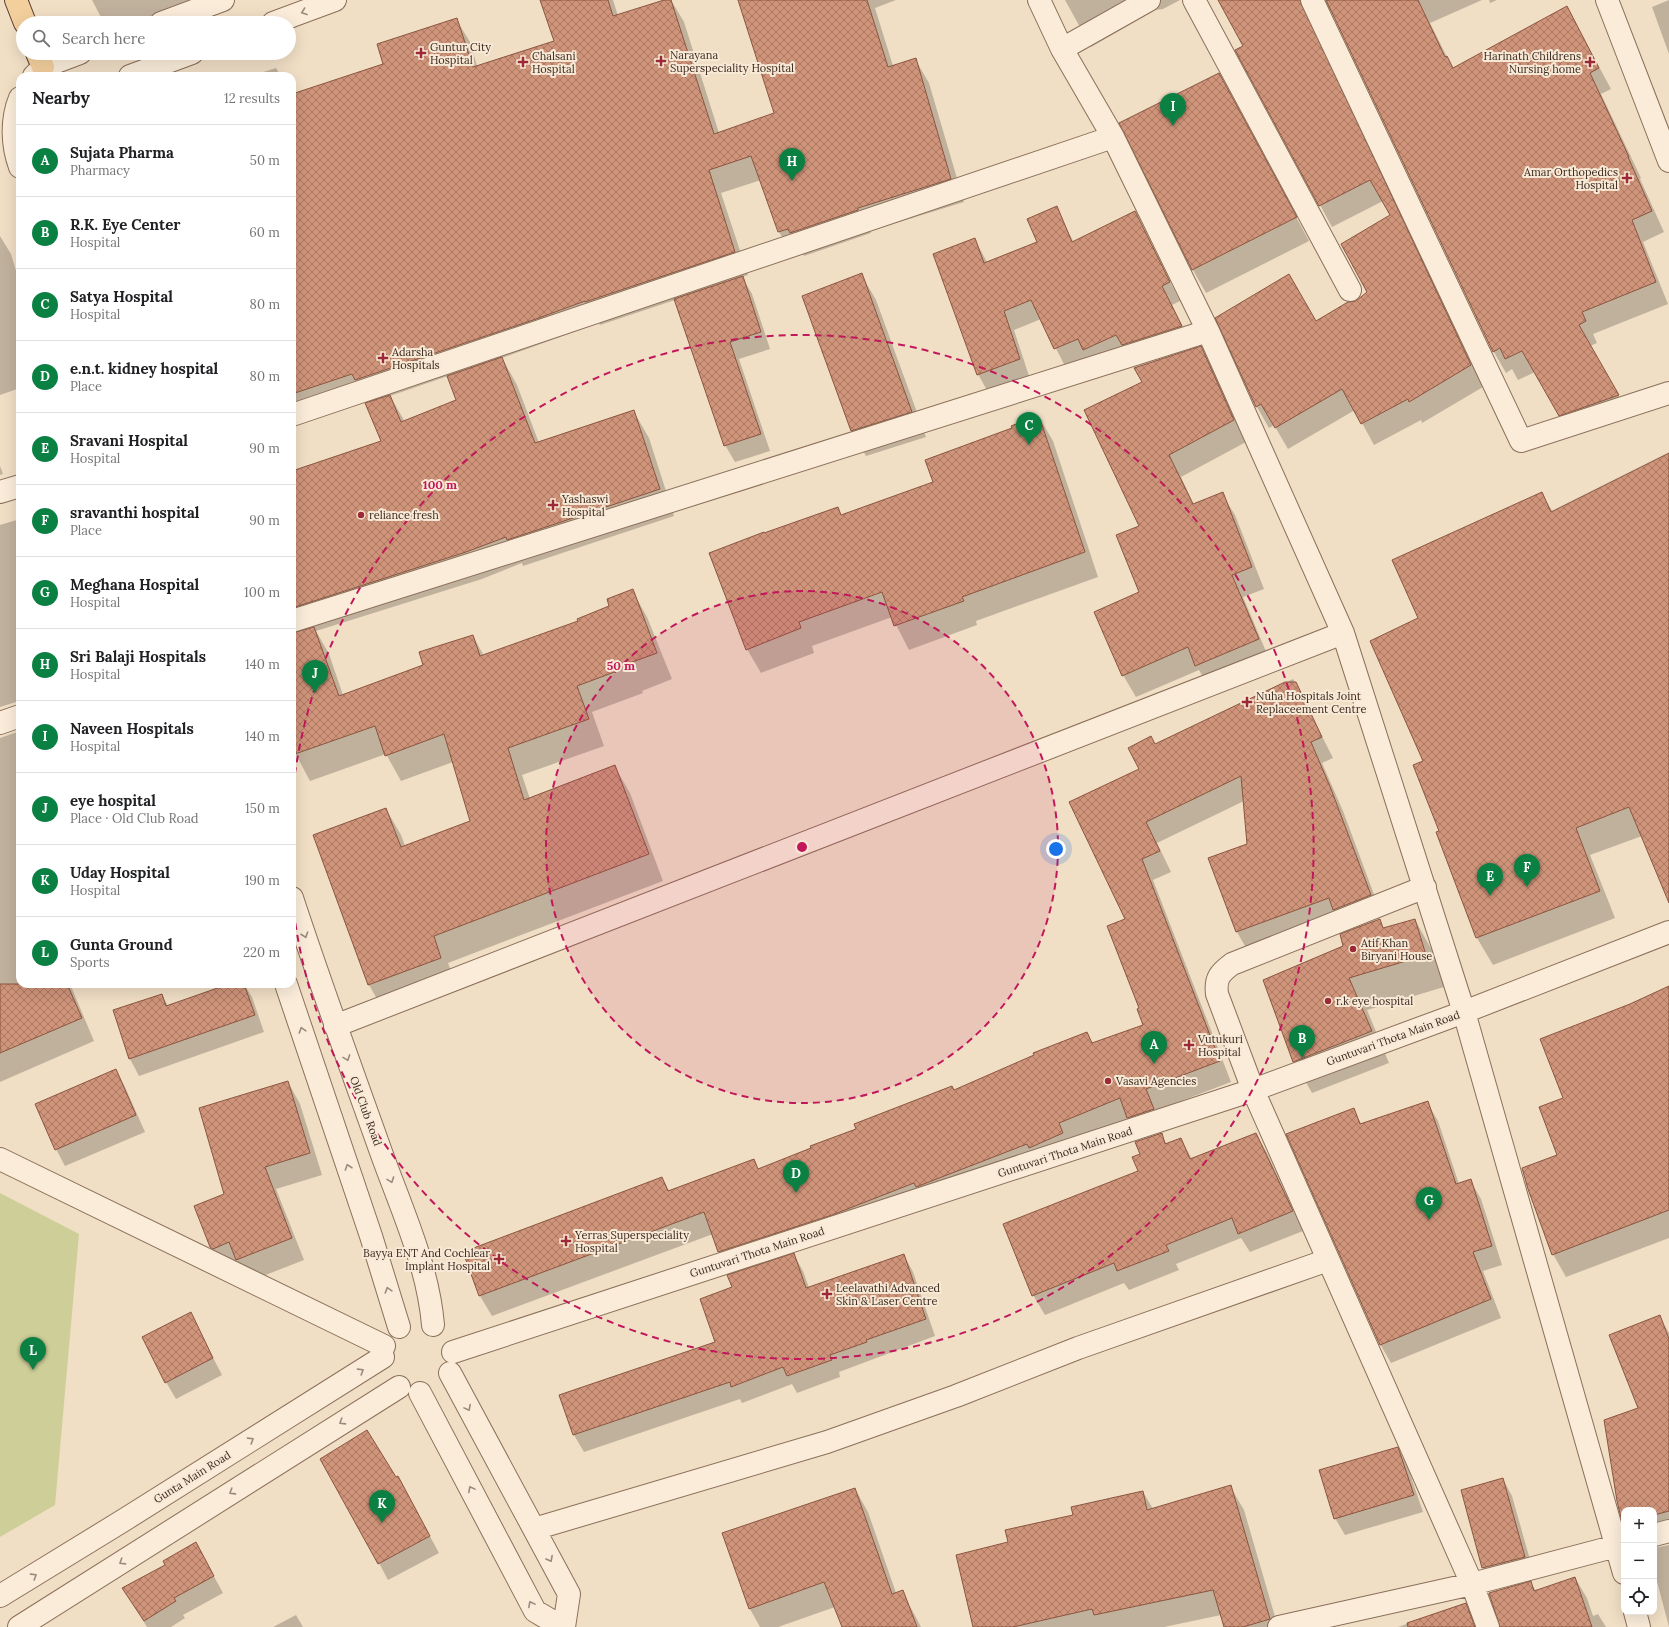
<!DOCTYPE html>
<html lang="en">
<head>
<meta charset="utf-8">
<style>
	:root { --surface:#fff; --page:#f2f2f2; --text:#202124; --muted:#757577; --line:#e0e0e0; --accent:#0b8043 }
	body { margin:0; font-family:Lora,serif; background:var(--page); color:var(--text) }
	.controls { position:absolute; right:12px; bottom:12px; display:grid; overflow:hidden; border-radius:8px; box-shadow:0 4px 16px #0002 }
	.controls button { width:36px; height:36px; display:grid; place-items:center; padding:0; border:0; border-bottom:1px solid var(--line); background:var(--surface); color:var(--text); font:20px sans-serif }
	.you { position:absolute; left:1056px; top:849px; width:14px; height:14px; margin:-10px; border:3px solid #fff; border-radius:50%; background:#1a73e8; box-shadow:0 0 0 6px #1a73e833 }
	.badge { display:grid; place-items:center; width:26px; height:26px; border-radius:50%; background:var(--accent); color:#fff; font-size:13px; font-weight:700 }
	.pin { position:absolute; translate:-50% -33px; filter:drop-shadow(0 1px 2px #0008) }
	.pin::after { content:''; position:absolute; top:21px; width:14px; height:12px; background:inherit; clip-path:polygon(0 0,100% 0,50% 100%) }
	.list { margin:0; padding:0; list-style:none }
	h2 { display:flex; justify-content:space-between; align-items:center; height:52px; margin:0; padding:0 16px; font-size:17px }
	h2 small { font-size:13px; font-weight:400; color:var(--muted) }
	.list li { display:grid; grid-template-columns:26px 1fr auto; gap:12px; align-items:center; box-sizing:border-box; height:72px; padding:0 16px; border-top:1px solid var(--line) }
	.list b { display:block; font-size:15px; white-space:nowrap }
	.list p { margin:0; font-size:13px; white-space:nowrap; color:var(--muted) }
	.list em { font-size:13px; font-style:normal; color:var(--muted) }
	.icon { flex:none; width:22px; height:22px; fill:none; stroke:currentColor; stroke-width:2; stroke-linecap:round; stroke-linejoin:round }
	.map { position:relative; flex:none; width:1669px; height:1627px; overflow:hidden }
	.search { position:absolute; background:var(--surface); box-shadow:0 4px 16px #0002; left:16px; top:16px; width:280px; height:44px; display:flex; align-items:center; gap:10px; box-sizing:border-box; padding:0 14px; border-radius:22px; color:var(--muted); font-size:15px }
	.panel { position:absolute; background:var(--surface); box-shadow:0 4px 16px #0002; left:16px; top:72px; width:280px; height:916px; border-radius:12px }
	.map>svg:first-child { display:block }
	.garden { fill:#cece98 }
	.shadow { fill:#0003; fill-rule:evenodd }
	.building { fill:url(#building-cross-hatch); stroke:#8b553f }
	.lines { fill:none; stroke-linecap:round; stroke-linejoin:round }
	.minor-casing { stroke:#8b6f5a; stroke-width:24 }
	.major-casing { stroke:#593e2f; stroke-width:24 }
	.minor { stroke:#faecd9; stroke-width:22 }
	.major { stroke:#f3cf9d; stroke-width:22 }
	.oneway { stroke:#9a8a7c }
	.ring { fill:none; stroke:#c2185b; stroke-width:2; stroke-dasharray:7 5 }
	.poi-dot { fill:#9c2936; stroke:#f7e9d5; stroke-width:1.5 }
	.labels { text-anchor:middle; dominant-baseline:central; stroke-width:4; stroke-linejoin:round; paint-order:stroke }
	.poi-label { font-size:11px; fill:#3b291f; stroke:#f7e9d5; text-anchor:start }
	.street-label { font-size:11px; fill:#3b291f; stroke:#f7e9d5 }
	.centre { fill:#c2185b; stroke:#f7e9d5; stroke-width:2 }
	.ring-label { font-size:12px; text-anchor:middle; font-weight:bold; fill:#c2185b; stroke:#f7e9d5; stroke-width:4; stroke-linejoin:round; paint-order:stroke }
</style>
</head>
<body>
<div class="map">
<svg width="1669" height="1627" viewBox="0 0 1669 1627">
	<defs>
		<pattern id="building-cross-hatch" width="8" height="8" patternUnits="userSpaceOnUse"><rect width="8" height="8" fill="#cf947a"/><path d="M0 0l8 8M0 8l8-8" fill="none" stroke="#a97963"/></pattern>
	</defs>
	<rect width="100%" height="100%" fill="#f0dec5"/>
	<path class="garden" d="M0 1193 79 1234 55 1505 0 1537Z"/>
	<path class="shadow" d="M92 0H203L155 23H104Z
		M541 0H613L618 16 671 0 684 22 719 133 775 114 739 0H896L875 8 893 66 915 59 929 83 964 202 870 231 871 233 804 256 802 252 793 255 779 232 761 180 721 193 748 275 742 277 752 294 770 349 739 359 770 451 735 462 725 445 675 300 600 325 599 323 502 358 517 385 539 443 634 412 649 438 674 516 523 566 522 563 482 579 316 631 329 654 343 695 424 665 473 636 484 656 579 621 611 606 632 590 647 617 672 679 642 691 643 693 592 712 604 746 522 775 530 799 615 767 630 793 663 881 448 963 456 984 384 1011 369 985 314 835 386 809 401 835 405 846 471 821 453 762 401 781 386 754 310 781 292 747V472L383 441 366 397 292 422V95L384 65 456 19 470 42 477 66 555 42ZM448 376 458 401 405 422 390 396Z
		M1065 0H1180L1163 9 1155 10 1091 47Z
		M1219 0H1482L1430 23 1453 69 1567 7 1611 89 1601 94 1641 178 1640 179 1664 232 1643 242 1668 304 1593 334 1597 343 1590 346 1630 416 1572 436 1535 372 1518 380 1512 369 1506 373 1494 352 1332 11 1326 9 1312 28 1483 387 1422 423 1421 420 1374 445 1355 410 1288 449 1274 425 1269 428 1257 407 1217 318 1315 322 1357 302 1368 292 1391 216 1383 201 1332 227 1236 50 1244 46Z
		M1489 0H1497L1490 3Z
		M1669 0V54L1652 7Z
		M276 68 281 76H251Z
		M241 72 244 76H228Z
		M1232 97 1309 241 1206 293 1193 270 1121 124Z
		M1056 207 1074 243 1135 213 1180 301 1172 305 1192 346 1066 368 1041 319 1014 330 1030 379 989 394 978 374 975 240 987 262 1038 242Z
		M0 236 11 254 20 284V388L0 395Z
		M861 274 876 300 926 437 866 456 852 431Z
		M1201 347 1213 369 1246 442 1181 477 1194 505 1222 494 1235 515 1264 589 1243 597 1270 661 1209 687 1199 670 1136 697 1123 675 1141 593 1143 382Z
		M1039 417 1053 441 1098 577 976 621 977 625 909 650 892 617 812 646 814 653 761 673 747 649 764 534 837 508 842 516 934 483 1013 429 1012 426Z
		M1669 454V896L1642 836 1590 855 1615 918 1493 965 1477 938 1437 833 1440 832 1425 761 1419 618 1541 493 1553 512Z
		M0 466 3 474 0 475Z
		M20 519V710L16 702 0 707V525Z
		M1293 679 1333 758 1322 763 1343 811 1382 916 1249 953 1237 932 1210 859 1248 844 1244 801 1157 843 1171 872 1153 880 1231 1082 731 1272 719 1251 713 1234 492 1316 480 1296 464 1252 662 1178 670 1192 754 1160 759 1170 954 1091 1087 1033 1093 1044 1144 1026 1127 919 1140 769 1155 745Z
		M20 731V984H70L94 1041 0 1082V738Z
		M1379 920 1384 929 1415 920 1433 952 1444 987 1367 1010 1389 1063 1312 1093 1294 1061 1345 947Z
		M232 984H244L252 997 264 1032 139 1076 130 1059 114 1011 162 995 168 1006Z
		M1669 987V1238L1566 1277 1553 1254 1558 1155 1564 1099 1631 1005Z
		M116 1070 125 1087 145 1132 65 1166 56 1149Z
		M288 1082 300 1104 322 1175 276 1189 304 1260 250 1281 224 1269 211 1247 225 1195Z
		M1427 1102 1438 1121 1459 1184 1470 1180 1481 1199 1502 1265 1483 1271 1501 1318 1391 1363 1380 1344 1353 1109 1362 1125Z
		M1161 1134 1167 1144 1181 1139 1192 1159 1256 1134 1267 1153 1303 1231 1250 1252 1241 1238 1176 1264 1179 1270 1129 1290 1124 1283 1045 1315 1033 1295 1139 1172 1141 1155Z
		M794 1255 803 1271 809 1288 904 1255 913 1272 935 1336 839 1372 840 1377 797 1393 792 1384 742 1403 740 1399 584 1452 574 1435 561 1396 717 1343 733 1288Z
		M190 1313 222 1375 176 1399 166 1382Z
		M1659 1316 1669 1333V1542L1654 1548 1669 1545V1627L1654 1570V1510H1624V1523L1617 1501Z
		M1397 1448 1407 1465 1423 1512 1345 1535 1335 1518Z
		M395 1478 407 1494 439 1553 388 1580 379 1563Z
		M1503 1479 1512 1496 1534 1574 1493 1585 1483 1568 1462 1491Z
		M1230 1486 1244 1510 1278 1627H1225L1221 1615 1164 1627H975L1009 1542 1074 1516 1143 1492 1153 1509Z
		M855 1489 868 1512 896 1593 902 1591 921 1627H843L835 1607 778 1627H760L750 1609 723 1534Z
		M205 1560 223 1593 183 1615 185 1618 171 1627H147L123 1588Z
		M1575 1578 1587 1598 1593 1616 1598 1614 1606 1627H1501L1531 1583 1536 1591Z
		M1465 1604 1478 1627H1398Z
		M296 1615 303 1627H273Z"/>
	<path class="building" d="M540 0H608L613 16 664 0H671L714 134 774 113 738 0H867L888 67 916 58 951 179 858 208V210L790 233 788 229 778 232 751 156 709 170 735 252 585 302V301L536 319 355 380 352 374 292 394V94L383 64 377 44 457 18 473 67 554 41Z
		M1218 0H1300L1471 365 1409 402 1408 399 1361 424 1342 389 1275 428 1261 404 1256 407 1215 318 1289 274 1316 321 1348 302 1356 301 1367 292 1341 244 1390 215 1370 180 1319 206 1235 50 1243 46Z
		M1326 0H1418L1445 57 1447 56 1453 68 1567 6 1599 68 1590 73 1629 157H1628L1652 211 1632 220 1656 282 1582 312 1586 321 1579 325 1619 395 1559 416 1522 351 1505 359 1500 348 1493 352Z
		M1219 73 1297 217 1192 270 1119 123Z
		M1057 206 1072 242 1135 211 1170 282 1162 286 1182 326 1122 345 1116 335 1083 350 1078 339 1054 349 1031 300 1004 311 1020 359 977 375 933 254 975 238 984 263 1037 242 1027 219Z
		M862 273 912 412 851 431 802 296Z
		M743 276 761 332 730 342 761 434 724 446 674 299Z
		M1201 346 1234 420 1169 455 1193 504 1223 492 1252 567 1232 575 1259 639 1195 666 1188 647 1122 676 1094 612 1139 592 1116 535 1139 526 1084 410 1142 382 1134 368Z
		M502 357 535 443 634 410 660 489 507 540 506 537 466 552 292 608V471L381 441 365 403 390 395 401 422 456 400 447 376Z
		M1029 419H1040L1085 552 962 597 964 601 894 626 882 592 799 622 801 628 746 650 709 553 764 532V533L838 507 841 515 933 482 925 460 1012 428 1011 426Z
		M1669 453V903L1629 807 1576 828 1600 891 1476 938 1436 832 1439 831 1413 765 1423 761 1370 641 1418 618 1392 560 1542 492 1551 512Z
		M633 589 657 653 627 664 628 667 577 686 589 719 508 748 524 800 615 765 649 854 434 936 441 958 368 985 313 835 386 808 401 847 470 821 444 734 385 756 375 726 292 755V633L314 627 339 696 423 665 419 652 473 635 480 656 578 621 577 619 609 606 607 599Z
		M1285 682H1296L1322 737 1311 742 1331 789 1371 895 1333 910 1329 898 1236 932 1208 858 1247 844 1241 776 1146 822 1160 851 1142 859 1220 1061 1146 1089 1154 1109 1127 1118 1120 1098 1059 1123 1063 1133 1029 1148 1027 1144 916 1187 914 1183 832 1215 718 1252 704 1212 479 1296 463 1252 662 1177 668 1191 754 1159 758 1169 811 1148 810 1146 856 1129 854 1124 952 1086 954 1090 1034 1055 1033 1053 1087 1032 1092 1043 1143 1025 1137 1009 1139 1008 1107 926 1125 919 1069 802 1139 769 1128 748 1151 736 1155 744Z
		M1380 919 1383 928 1415 919 1426 955 1349 978 1372 1031 1293 1062 1263 980 1343 946 1340 934Z
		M0 984H67L82 1018 0 1053Z
		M229 984H244L255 1015 129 1059 113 1010 162 994 166 1006Z
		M1669 986V1210L1552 1255 1528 1189 1522 1168 1557 1155 1539 1107 1563 1098 1540 1039 1630 1004Z
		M116 1069 136 1115 55 1150 35 1104Z
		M288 1081 310 1153 265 1167 292 1238 236 1260 229 1242 213 1249 210 1247 194 1206 224 1194 199 1108Z
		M1428 1101 1456 1184 1471 1179 1492 1246 1473 1252 1491 1299 1380 1345 1286 1134 1354 1108 1360 1124Z
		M1162 1133 1165 1144 1181 1138 1190 1159 1256 1133 1293 1211 1238 1234 1232 1218 1166 1245 1169 1251 1117 1271 1114 1263 1032 1296 1003 1224 1138 1171 1132 1157 1140 1154 1135 1142Z
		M794 1253 806 1288 904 1254 926 1319 866 1340 867 1342 830 1355 832 1360 787 1376 783 1367 731 1387 730 1382 573 1435 559 1395 715 1342 700 1299 732 1287 727 1275Z
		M191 1312 213 1358 165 1383 142 1337Z
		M1660 1315 1669 1339V1511L1654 1515V1510H1624V1521L1622 1522 1617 1501 1604 1420 1638 1408 1609 1335Z
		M367 1430 396 1477 398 1476 430 1536 378 1564 320 1459Z
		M1398 1447 1414 1495 1334 1519 1319 1470Z
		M1503 1478 1525 1557 1482 1568 1461 1490Z
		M1231 1485 1270 1619 1243 1627H1224L1213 1590 1094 1615 1092 1609 1013 1627H973L956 1555 1008 1542 1005 1530 1073 1515 1071 1507 1143 1491 1147 1510Z
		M855 1488 892 1594 903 1590 917 1627H842L824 1582 749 1609 722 1533Z
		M196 1542 214 1576 174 1598 176 1601 144 1621 122 1588 165 1565 163 1561Z
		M1575 1577 1592 1627H1500L1489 1593 1531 1581 1534 1591Z
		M1466 1603 1475 1627H1408L1407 1623Z"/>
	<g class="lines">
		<g class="minor-casing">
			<path id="minor" d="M1194 0 1350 290
				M1312 0 1521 441 1669 393
				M1607 0 1669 161
				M161 23 223 0
				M273 23 335 0
				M1062 49 1149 0
				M34 76 43 67 80 53
				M130 76 192 53
				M20 98C11 120 12 145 20 167
				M1208 331 1343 633 1464 1012 1624 1573
				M292 415 1113 137 1062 49 1039 0
				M0 492 20 486
				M292 621 1208 331 1113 137
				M0 723 20 716
				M1425 887 1232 964C1220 973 1215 978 1217 994L1253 1090 1472 1584 1488 1627
				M292 898C320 983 351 1068 381 1152 401 1208 428 1265 433 1325
				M286 984 371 1236 399 1327
				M335 1026 1343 633
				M0 1159 384 1346
				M453 1352 1253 1090 1464 1012 1669 932
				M450 1373 569 1594 564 1627
				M420 1393 535 1611 562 1627
				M534 1529 827 1442 956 1396 1078 1348 1328 1260
				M1654 1535 1669 1531
				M0 1596 124 1520 383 1357
				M1635 1612 1639 1627
				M19 1627 399 1387
				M1279 1627 1472 1584 1624 1544"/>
		</g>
		<g class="major-casing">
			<path id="major" d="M16 0 25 23
				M37 53 43 67"/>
		</g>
		<use href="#minor" class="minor"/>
		<use href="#major" class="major"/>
	</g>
	<defs><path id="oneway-chevron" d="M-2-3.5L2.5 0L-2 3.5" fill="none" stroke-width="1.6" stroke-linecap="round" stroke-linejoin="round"/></defs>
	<g class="oneway">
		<use href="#oneway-chevron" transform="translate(304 12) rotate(160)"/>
		<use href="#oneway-chevron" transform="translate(305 935) rotate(71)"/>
		<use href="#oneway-chevron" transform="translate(302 1030) rotate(-108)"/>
		<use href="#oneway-chevron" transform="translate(347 1058) rotate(70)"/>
		<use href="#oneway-chevron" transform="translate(348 1167) rotate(-109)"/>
		<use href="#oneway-chevron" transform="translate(391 1180) rotate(70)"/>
		<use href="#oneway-chevron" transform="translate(388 1290) rotate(-107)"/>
		<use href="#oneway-chevron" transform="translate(361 1371) rotate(-32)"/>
		<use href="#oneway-chevron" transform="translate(468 1408) rotate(62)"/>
		<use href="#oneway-chevron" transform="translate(342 1422) rotate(148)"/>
		<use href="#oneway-chevron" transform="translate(251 1440) rotate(-32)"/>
		<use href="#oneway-chevron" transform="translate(471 1489) rotate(-118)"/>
		<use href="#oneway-chevron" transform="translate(232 1492) rotate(148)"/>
		<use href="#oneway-chevron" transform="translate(550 1559) rotate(61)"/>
		<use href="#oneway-chevron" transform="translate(122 1562) rotate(148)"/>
		<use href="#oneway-chevron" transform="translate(34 1576) rotate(-32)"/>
		<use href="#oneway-chevron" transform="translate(531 1604) rotate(-118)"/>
	</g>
	<circle cx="802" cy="847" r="256" fill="#c2185b" fill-opacity=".12"/>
	<g class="ring">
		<circle cx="802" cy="847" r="256"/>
		<path d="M292 798A512 512 0 1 1 292 896"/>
	</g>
	<g class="poi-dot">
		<path d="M419 47h4v4h4v4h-4v4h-4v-4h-4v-4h4z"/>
		<path d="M659 55h4v4h4v4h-4v4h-4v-4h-4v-4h4z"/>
		<path d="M521 56h4v4h4v4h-4v4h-4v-4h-4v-4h4z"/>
		<path d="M1588 56h4v4h4v4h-4v4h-4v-4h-4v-4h4z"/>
		<path d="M1625 172h4v4h4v4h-4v4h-4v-4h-4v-4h4z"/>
		<path d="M381 352h4v4h4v4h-4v4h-4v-4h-4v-4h4z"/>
		<path d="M551 499h4v4h4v4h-4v4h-4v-4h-4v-4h4z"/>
		<circle cx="361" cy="515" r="4"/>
		<path d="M1245 696h4v4h4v4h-4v4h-4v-4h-4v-4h4z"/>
		<circle cx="1353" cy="949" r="4"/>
		<circle cx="1328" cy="1001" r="4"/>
		<path d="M1187 1039h4v4h4v4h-4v4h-4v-4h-4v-4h4z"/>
		<circle cx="1108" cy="1081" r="4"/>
		<path d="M564 1235h4v4h4v4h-4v4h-4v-4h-4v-4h4z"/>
		<path d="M497 1253h4v4h4v4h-4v4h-4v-4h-4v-4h4z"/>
		<path d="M825 1288h4v4h4v4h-4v4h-4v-4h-4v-4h4z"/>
	</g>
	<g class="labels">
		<g class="poi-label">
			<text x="430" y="47">Guntur City<tspan x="430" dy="13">Hospital</tspan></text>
			<text x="670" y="55">Narayana<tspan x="670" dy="13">Superspeciality Hospital</tspan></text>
			<text x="532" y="56">Chalsani<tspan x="532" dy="13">Hospital</tspan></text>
			<text x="1581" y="56" text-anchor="end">Harinath Childrens<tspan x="1581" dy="13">Nursing home</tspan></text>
			<text x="1618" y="172" text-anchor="end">Amar Orthopedics<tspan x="1618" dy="13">Hospital</tspan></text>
			<text x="392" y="352">Adarsha<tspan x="392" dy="13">Hospitals</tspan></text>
			<text x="562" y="499">Yashaswi<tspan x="562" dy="13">Hospital</tspan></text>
			<text x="369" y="515">reliance fresh</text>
			<text x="1256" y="696">Nuha Hospitals Joint<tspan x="1256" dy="13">Replaceement Centre</tspan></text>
			<text x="1361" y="943">Atif Khan<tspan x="1361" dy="13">Biryani House</tspan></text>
			<text x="1336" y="1001">r.k eye hospital</text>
			<text x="1198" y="1039">Vutukuri<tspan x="1198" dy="13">Hospital</tspan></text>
			<text x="1116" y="1081">Vasavi Agencies</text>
			<text x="575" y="1235">Yerras Superspeciality<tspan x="575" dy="13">Hospital</tspan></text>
			<text x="490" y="1253" text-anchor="end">Bayya ENT And Cochlear<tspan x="490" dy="13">Implant Hospital</tspan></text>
			<text x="836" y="1288">Leelavathi Advanced<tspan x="836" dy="13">Skin &amp; Laser Centre</tspan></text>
		</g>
		<g class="street-label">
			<text transform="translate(1393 1038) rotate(-20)">Guntuvari Thota Main Road</text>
			<text transform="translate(366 1111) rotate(70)">Old Club Road</text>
			<text transform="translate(1065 1152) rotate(-18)">Guntuvari Thota Main Road</text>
			<text transform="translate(757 1252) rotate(-18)">Guntuvari Thota Main Road</text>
			<text transform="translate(192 1477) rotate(-32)">Gunta Main Road</text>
		</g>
	</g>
	<circle cx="802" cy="847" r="6" class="centre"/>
	<g class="ring-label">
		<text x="440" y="489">100 m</text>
		<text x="621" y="670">50 m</text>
	</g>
</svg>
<div class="controls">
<button>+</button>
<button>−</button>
<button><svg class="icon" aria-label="locate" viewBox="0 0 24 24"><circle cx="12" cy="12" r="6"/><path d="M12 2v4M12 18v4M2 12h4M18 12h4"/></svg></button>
</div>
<div class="you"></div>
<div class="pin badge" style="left:1154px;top:1064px">A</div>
<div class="pin badge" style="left:1302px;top:1058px">B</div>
<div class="pin badge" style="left:1029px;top:445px">C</div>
<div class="pin badge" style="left:796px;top:1193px">D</div>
<div class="pin badge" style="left:1490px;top:896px">E</div>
<div class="pin badge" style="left:1527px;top:887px">F</div>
<div class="pin badge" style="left:1429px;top:1220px">G</div>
<div class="pin badge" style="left:792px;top:181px">H</div>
<div class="pin badge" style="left:1173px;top:126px">I</div>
<div class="pin badge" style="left:315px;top:693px">J</div>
<div class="pin badge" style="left:382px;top:1523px">K</div>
<div class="pin badge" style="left:33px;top:1370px">L</div>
<div class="search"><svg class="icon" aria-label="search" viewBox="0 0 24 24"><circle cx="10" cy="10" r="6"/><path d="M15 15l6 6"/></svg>Search here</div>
<section class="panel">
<h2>Nearby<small>12 results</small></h2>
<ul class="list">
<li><span class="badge">A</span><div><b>Sujata Pharma</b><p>Pharmacy</p></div><em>50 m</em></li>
<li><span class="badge">B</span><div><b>R.K. Eye Center</b><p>Hospital</p></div><em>60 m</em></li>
<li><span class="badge">C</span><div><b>Satya Hospital</b><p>Hospital</p></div><em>80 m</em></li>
<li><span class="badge">D</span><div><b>e.n.t. kidney hospital</b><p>Place</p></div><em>80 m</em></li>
<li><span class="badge">E</span><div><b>Sravani Hospital</b><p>Hospital</p></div><em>90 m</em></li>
<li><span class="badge">F</span><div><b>sravanthi hospital</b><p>Place</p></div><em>90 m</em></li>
<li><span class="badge">G</span><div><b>Meghana Hospital</b><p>Hospital</p></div><em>100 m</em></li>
<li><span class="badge">H</span><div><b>Sri Balaji Hospitals</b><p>Hospital</p></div><em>140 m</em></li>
<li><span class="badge">I</span><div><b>Naveen Hospitals</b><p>Hospital</p></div><em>140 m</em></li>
<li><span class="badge">J</span><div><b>eye hospital</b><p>Place · Old Club Road</p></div><em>150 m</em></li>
<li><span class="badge">K</span><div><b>Uday Hospital</b><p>Hospital</p></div><em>190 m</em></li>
<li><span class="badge">L</span><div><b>Gunta Ground</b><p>Sports</p></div><em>220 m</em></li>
</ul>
</section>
</div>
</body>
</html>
